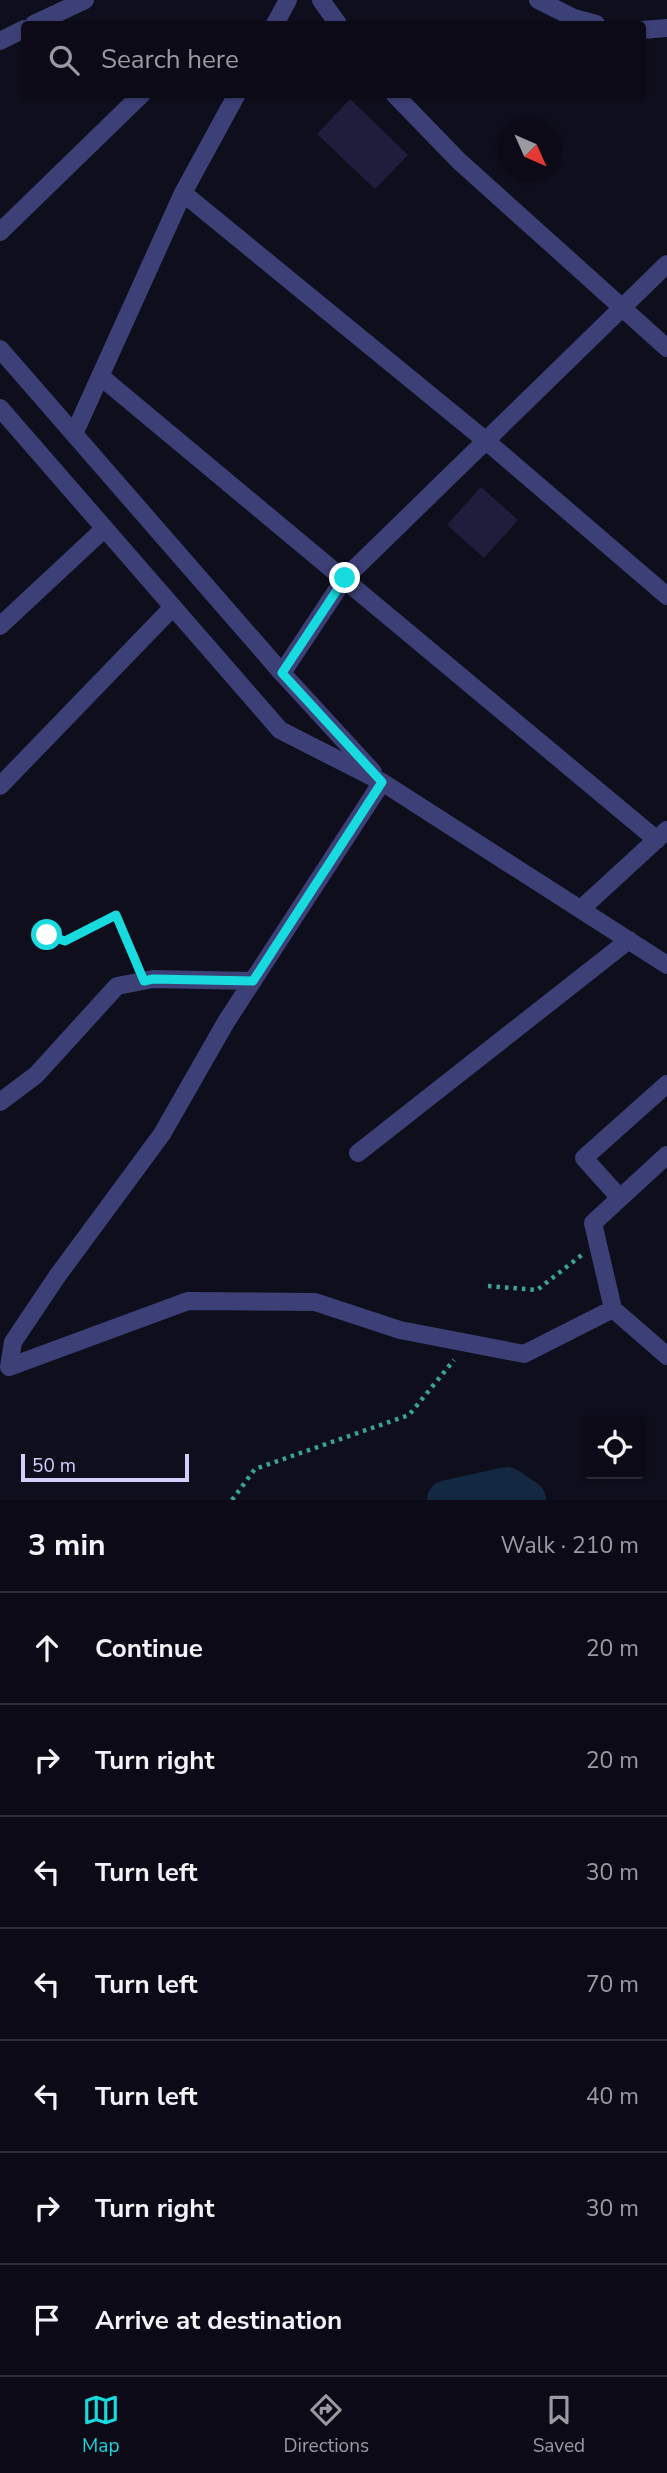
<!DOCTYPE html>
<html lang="en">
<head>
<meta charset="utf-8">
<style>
	:root { --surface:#0b0a16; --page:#191823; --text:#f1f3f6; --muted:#9a9aa1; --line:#2b2b35; --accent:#17dbde }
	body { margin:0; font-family:"Nunito Sans",sans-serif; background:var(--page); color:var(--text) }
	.controls { position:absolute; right:21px; bottom:21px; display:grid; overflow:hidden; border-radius:7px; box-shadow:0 2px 5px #0004 }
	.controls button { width:63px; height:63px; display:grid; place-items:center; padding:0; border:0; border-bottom:2px solid var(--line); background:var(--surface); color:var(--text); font:35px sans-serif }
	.compass { position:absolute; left:499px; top:119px; width:63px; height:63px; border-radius:50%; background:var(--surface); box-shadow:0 2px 5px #0004; rotate:135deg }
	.scale { position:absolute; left:21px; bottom:18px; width:168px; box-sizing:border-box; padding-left:7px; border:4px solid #d0cffa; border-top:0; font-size:19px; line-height:24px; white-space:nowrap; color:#d0cffa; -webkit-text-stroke:5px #0f0e1d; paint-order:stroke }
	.stop { position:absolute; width:21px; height:21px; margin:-16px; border:5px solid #17dbde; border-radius:50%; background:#fff }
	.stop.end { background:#17dbde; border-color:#fff; box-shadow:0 2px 7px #0008 }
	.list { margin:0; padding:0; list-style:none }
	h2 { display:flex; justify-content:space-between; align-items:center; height:91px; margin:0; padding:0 28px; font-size:30px }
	h2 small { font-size:23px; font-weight:400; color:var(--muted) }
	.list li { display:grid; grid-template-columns:46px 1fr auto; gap:21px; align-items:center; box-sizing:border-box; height:112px; padding:0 28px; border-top:2px solid var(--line) }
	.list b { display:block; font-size:26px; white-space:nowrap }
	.list em { font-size:23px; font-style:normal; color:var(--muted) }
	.icon { flex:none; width:38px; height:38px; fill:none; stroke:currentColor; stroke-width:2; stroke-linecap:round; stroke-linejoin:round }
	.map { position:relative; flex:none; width:667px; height:1500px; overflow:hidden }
	.search { position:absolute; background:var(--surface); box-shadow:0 2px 5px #0004; left:21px; right:21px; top:21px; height:77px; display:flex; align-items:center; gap:18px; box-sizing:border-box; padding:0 24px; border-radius:7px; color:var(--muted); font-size:26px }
	.sheet { height:875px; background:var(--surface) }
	nav { display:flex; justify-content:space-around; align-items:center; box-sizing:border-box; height:98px; border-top:2px solid var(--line); background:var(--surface); font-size:19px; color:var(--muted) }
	nav a { display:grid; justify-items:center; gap:4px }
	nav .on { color:var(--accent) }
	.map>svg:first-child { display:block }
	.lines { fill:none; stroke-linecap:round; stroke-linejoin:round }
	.river { stroke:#122941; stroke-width:40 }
	.building { fill:#201c3c }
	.path { stroke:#39a494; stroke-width:4.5; stroke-dasharray:3.5 5; stroke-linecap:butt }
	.minor { stroke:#3d4077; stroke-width:18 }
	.route { stroke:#17dbde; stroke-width:9 }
</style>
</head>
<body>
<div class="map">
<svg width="667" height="1500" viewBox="0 0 667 1500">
	<rect width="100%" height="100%" fill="#0f0e1d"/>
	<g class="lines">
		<path class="river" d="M447 1500 507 1487 526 1500"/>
	</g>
	<path class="building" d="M350 99 408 155 375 189 317 134Z
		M481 487 518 520 484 558 447 525Z"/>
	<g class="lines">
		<path class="path" d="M47 935 65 941 116 915 137 964
			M488 1286 537 1290 583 1254
			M232 1500 255 1469 409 1415 454 1360"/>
		<path class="minor" d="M321 0 338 24
			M538 0 574 18 596 24
			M34 24 85 0
			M275 24 288 0
			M642 30 667 28
			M0 41 24 29
			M394 94 459 161 667 348
			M183 193 485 440 667 596
			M0 232 142 94
			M0 349 282 673 373 772
			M100 376 657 840
			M0 408 280 730 382 782 667 965
			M74 434 183 193 237 94
			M0 626 104 529
			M282 673 345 578 667 264
			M382 782 226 1022 162 1134 58 1275 13 1342 9 1367 188 1301 315 1302 400 1330 524 1354 613 1309 593 1223 667 1155
			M0 786 173 607
			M581 909 667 830
			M0 1102 36 1075 117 986 153 979 253 981
			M358 1153 629 940
			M619 1197 584 1158 667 1084
			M613 1309 667 1356"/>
	</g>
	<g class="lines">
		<path class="route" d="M47 935 65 941 116 915 144 981 153 979 253 981 382 782 282 673 345 578"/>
	</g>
</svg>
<div class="controls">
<button><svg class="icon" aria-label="locate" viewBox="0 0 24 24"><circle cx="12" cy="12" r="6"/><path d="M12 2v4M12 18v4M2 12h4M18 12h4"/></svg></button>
</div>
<svg class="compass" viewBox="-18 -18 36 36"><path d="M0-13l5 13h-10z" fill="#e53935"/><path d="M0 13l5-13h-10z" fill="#9a9aa1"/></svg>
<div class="scale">50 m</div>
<div class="stop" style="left:47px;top:935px"></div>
<div class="stop end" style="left:345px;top:578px"></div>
<div class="search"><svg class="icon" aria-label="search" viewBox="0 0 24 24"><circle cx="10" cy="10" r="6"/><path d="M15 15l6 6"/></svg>Search here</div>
</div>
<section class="sheet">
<h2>3 min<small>Walk · 210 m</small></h2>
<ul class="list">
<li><svg class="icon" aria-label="ahead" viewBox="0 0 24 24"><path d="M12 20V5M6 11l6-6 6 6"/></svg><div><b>Continue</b></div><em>20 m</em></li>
<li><svg class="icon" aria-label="right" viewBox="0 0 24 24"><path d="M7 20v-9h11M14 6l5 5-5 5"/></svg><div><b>Turn right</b></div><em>20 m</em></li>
<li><svg class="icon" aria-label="left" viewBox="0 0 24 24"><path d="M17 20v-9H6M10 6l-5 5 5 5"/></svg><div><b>Turn left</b></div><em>30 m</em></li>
<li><svg class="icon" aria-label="left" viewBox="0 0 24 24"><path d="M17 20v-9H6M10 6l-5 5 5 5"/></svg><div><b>Turn left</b></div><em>70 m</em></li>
<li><svg class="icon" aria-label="left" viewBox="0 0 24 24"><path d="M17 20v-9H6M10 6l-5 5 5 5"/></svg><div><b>Turn left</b></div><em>40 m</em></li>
<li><svg class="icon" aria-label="right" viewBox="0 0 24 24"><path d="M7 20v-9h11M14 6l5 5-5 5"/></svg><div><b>Turn right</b></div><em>30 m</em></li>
<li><svg class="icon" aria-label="arrive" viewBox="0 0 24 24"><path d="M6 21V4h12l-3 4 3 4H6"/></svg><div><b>Arrive at destination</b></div></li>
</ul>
</section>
<nav>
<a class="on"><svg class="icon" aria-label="map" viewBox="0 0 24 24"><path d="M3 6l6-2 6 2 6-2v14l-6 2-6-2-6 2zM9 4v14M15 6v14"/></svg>Map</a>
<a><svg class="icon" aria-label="directions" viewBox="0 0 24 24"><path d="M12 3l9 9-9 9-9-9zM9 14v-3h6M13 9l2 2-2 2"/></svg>Directions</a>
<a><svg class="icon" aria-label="saved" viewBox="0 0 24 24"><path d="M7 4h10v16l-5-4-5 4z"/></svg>Saved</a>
</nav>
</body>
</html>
